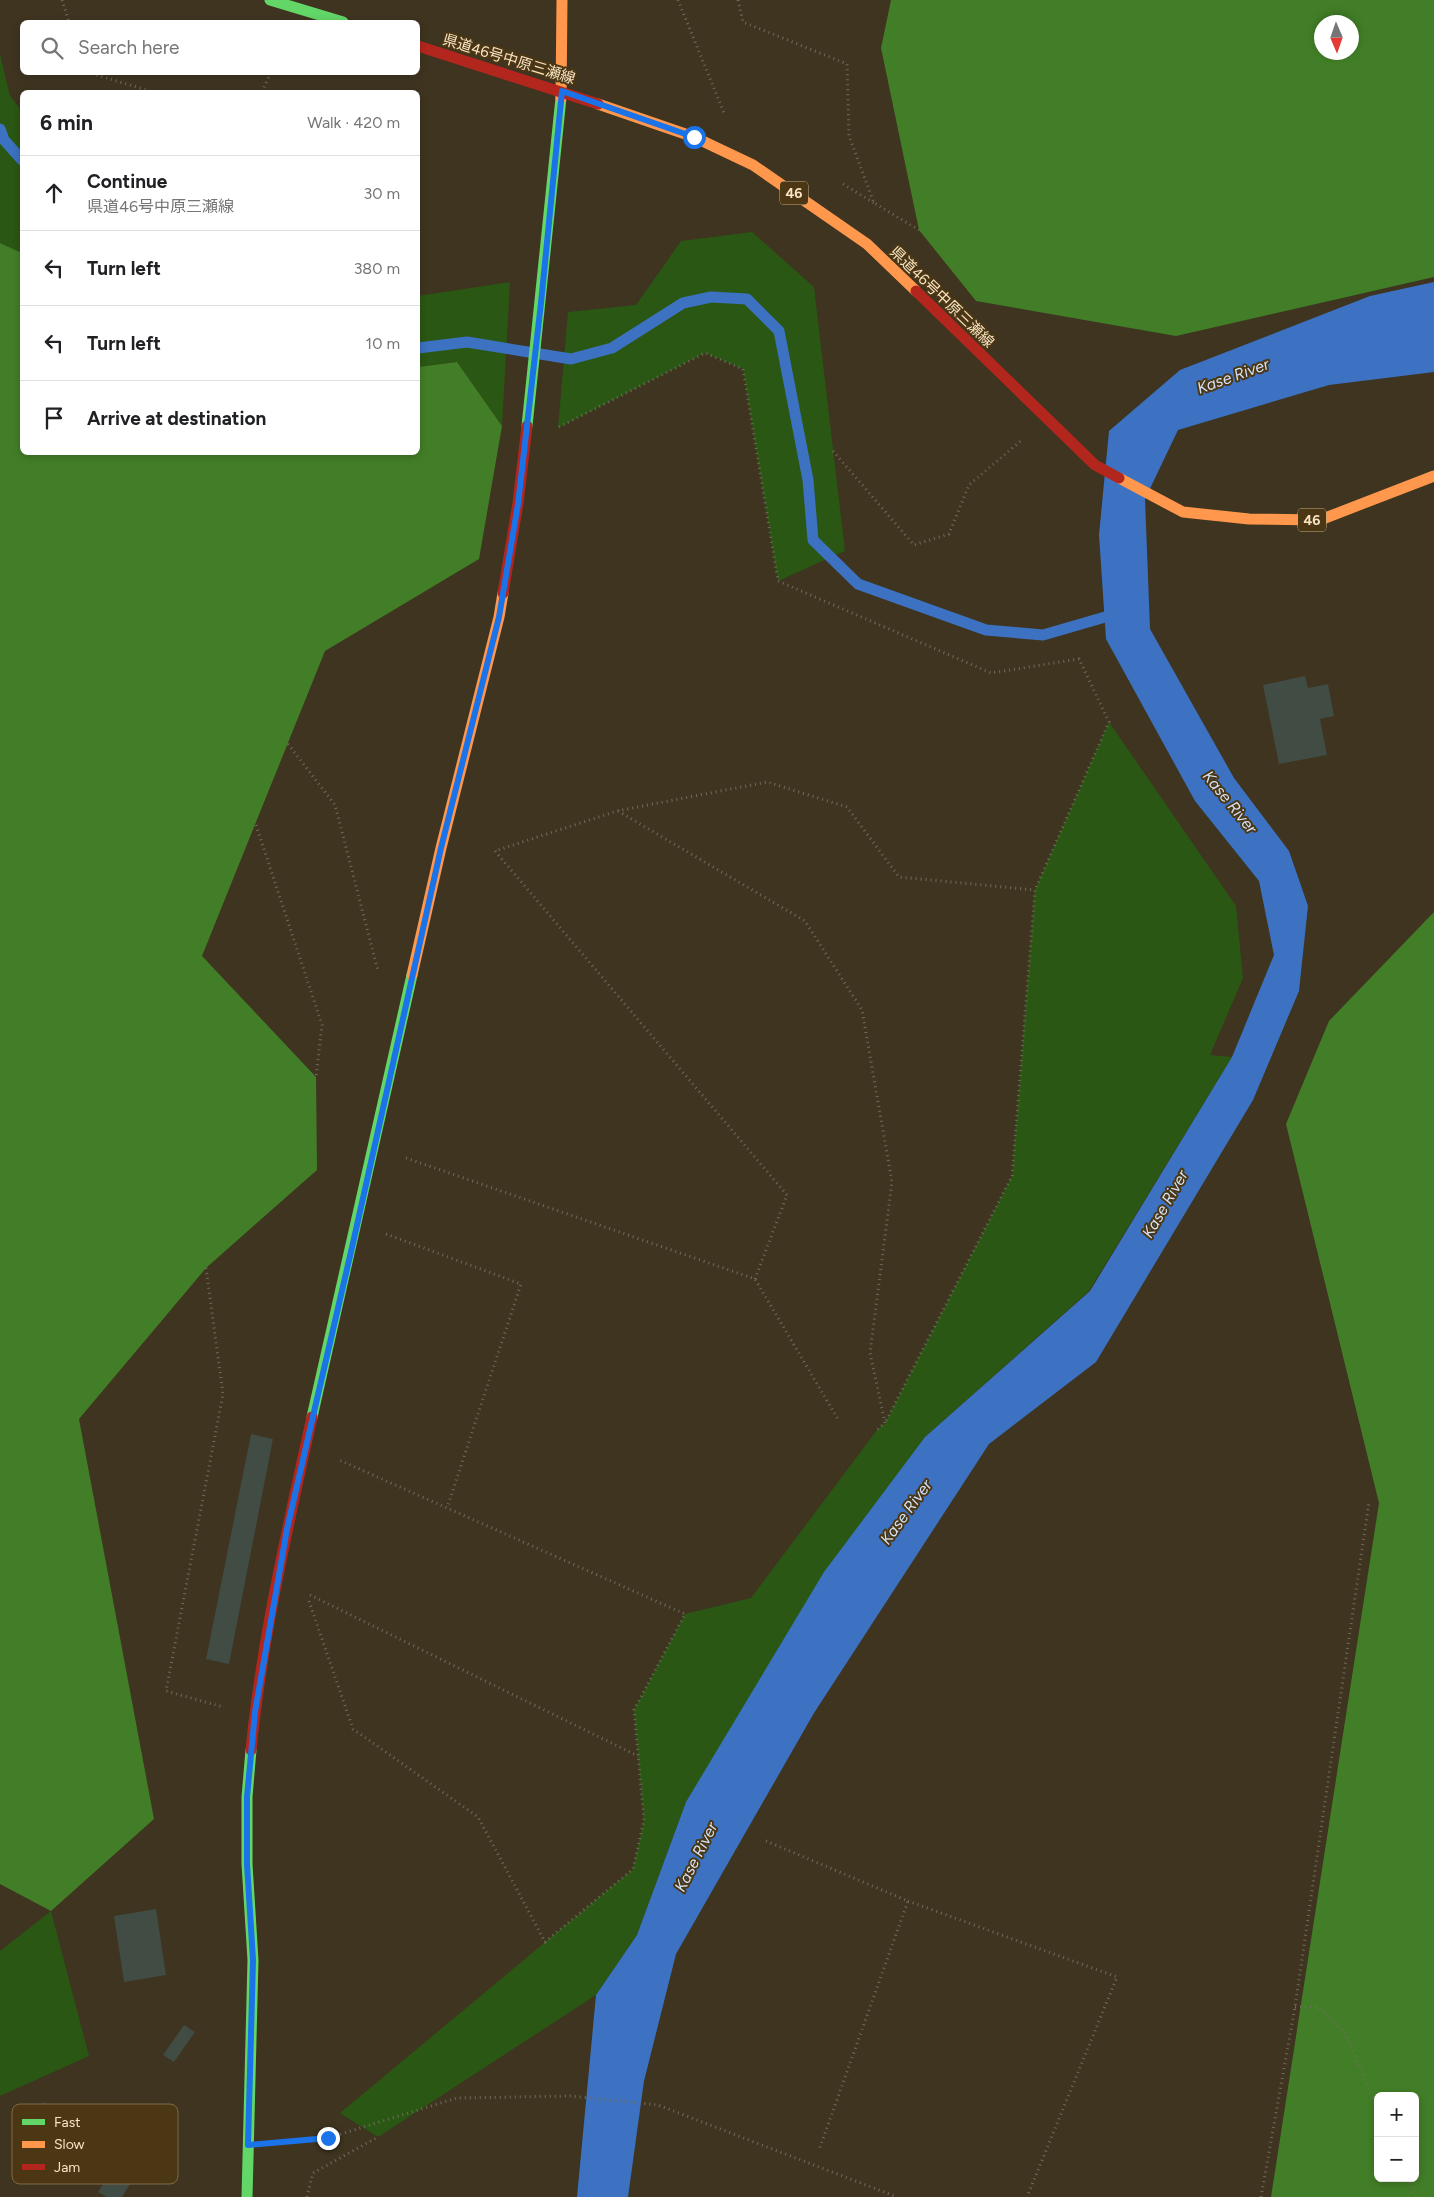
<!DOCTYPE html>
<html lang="en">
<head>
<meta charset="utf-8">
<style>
	:root { --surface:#fff; --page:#f6f6f6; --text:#202124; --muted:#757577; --line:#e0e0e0 }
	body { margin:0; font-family:Figtree,"Noto Sans JP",sans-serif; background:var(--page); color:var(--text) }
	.controls { position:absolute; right:15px; bottom:15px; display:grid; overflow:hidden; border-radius:8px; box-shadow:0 2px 8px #0003 }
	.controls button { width:45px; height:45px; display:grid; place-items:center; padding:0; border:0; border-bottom:1px solid var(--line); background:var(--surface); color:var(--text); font:25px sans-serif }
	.compass { position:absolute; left:1314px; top:15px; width:45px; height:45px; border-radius:50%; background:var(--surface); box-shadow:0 2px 8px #0003; rotate:178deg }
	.stop { position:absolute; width:15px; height:15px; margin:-11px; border:4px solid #1a73e8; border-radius:50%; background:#fff }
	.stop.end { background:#1a73e8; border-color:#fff; box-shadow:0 1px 5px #0008 }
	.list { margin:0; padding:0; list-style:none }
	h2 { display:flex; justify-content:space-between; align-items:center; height:65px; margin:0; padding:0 20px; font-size:21px }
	h2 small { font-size:16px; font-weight:400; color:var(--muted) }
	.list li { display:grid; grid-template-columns:32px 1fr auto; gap:15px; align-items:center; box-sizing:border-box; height:75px; padding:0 20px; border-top:1px solid var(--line) }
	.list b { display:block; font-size:19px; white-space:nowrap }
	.list p { margin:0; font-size:16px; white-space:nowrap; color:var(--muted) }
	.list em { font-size:16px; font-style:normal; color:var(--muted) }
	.icon { flex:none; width:28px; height:28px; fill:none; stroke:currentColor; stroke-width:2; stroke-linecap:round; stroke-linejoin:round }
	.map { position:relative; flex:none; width:1434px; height:2197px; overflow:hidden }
	.search { position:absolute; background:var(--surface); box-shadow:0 2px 8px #0003; left:20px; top:20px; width:400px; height:55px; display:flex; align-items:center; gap:12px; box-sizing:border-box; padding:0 18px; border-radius:8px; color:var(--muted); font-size:19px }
	.panel { position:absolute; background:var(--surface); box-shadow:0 2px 8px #0003; left:20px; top:90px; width:400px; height:365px; border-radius:8px }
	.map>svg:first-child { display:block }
	.green { fill:#2a5713 }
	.forest { fill:#427e27; fill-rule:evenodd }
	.water { fill:#3c72c1 }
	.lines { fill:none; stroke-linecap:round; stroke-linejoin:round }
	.stream { stroke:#3c72c1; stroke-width:11 }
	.building { fill:#414c44 }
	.path { stroke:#726a5f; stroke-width:3; stroke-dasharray:1 4; stroke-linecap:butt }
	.fast { stroke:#63d668; stroke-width:11 }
	.slow { stroke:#ff974d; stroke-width:11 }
	.jam { stroke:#b3261e; stroke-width:11 }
	.route { stroke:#1a73e8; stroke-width:6 }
	.labels { text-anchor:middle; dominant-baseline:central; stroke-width:4; stroke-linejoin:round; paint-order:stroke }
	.shield { fill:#4b3713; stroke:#c4af8e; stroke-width:1 }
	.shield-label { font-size:14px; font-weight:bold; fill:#f8e3c3 }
	.street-label { font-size:15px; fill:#f8e3c3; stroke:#4b3713 }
	.water-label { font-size:16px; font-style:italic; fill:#d3e3fa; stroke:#4b3713 }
	.key { fill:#4b3713; stroke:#7f6b48; stroke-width:1 }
	.key-label { font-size:14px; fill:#f8e3c3 }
</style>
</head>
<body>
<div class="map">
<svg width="1434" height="2197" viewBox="0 0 1434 2197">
	<rect width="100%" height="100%" fill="#3e3420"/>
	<path class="green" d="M0 54 10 96 22 111V253L0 243Z
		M752 232 814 287 845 551 778 581 743 369 705 353 558 428 568 312 636 305 681 241Z
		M510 282 502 426 457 362 418 367V296Z
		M1109 722 1236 906 1243 978 1210 1055 1232 1057 1089 1291 925 1437 686 1802 637 1935 596 1995 378 2137 340 2113 633 1869 644 1820 634 1710 685 1614 751 1598 877 1430 885 1423 1012 1176 1035 890Z
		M51 1911 89 2056 0 2096V1951Z"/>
	<path class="forest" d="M891 0H1434V277L1176 336 976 301 919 230 881 48ZM1322 22H1352V52H1322Z
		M0 243 22 253V452H418V367L457 362 502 426 479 559 325 651 202 956 316 1077 317 1170 206 1268 79 1419 154 1819 51 1911 0 1884Z
		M1434 912V2197H1271L1379 1503 1286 1124 1329 1021ZM1378 2096H1415V2178H1378Z"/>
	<path class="water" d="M1434 282V372L1329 385 1178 430 1145 499 1150 629 1234 778 1289 851 1308 906 1299 991 1253 1100 1096 1362 989 1444 814 1713 676 1954 644 2081 628 2197H577L596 1995 637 1935 686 1802 824 1572 925 1437 1090 1291 1232 1057 1274 955 1259 881 1195 801 1106 639 1099 535 1109 431 1180 370 1370 296Z"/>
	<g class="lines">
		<path class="stream" d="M0 129 4 140 22 160
			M418 348 467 342 571 359 612 348 683 303 711 297 747 299 779 331 808 480 813 540 858 584 986 630 1043 635 1119 613"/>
	</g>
	<path class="building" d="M1305 676 1308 688 1328 684 1334 716 1320 719 1327 755 1279 764 1263 685Z
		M251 1434 273 1439 229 1664 206 1659Z
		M156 1909 166 1975 124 1982 114 1916Z
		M184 2025 195 2032 174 2062 163 2055Z
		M43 2102 105 2133 86 2168 25 2137Z
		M120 2156 140 2168 122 2197H107L98 2192Z"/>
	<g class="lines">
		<path class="path" d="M62 0 69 22
			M678 0 724 113
			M738 0 743 22 847 64 849 136 874 203 919 230
			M87 72 153 92
			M262 92 271 72
			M843 184 874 203
			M559 427 705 353 743 369 778 581 991 673 1079 659 1109 722 1035 890 1012 1176 885 1423
			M833 451 914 545 949 534 969 485 1023 439
			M288 744 335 805 378 971
			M618 811 805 921 862 1010 892 1182 870 1353 885 1423 877 1430
			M256 825 322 1025 316 1077
			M406 1158 755 1279 839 1421
			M386 1234 521 1284 447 1508
			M206 1268 223 1394 166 1691 223 1707
			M755 1279 787 1195 495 851 617 811 767 782 847 807 899 877 1035 890
			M310 1595 638 1756
			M309 1601 353 1729 478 1817 545 1942 633 1869 644 1820 634 1710 685 1614 337 1459
			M766 1841 908 1901 819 2150
			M908 1901 1117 1977 1027 2197
			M1295 2007H1318L1345 2033 1378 2110
			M281 2142 328 2138 457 2098 570 2096 658 2105 897 2197
			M1407 2178 1415 2197
			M307 2197 313 2173 378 2137
			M1261 2197 1295 2007 1369 1502"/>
		<path class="fast" d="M270 0 343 22
			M527 426 561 98
			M312 1417 412 975
			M247 2197 253 1960 247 1864V1797L251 1750"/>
		<path class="slow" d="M561 98 562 0
			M598 104 694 137 753 165 867 244 916 291
			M1119 478 1183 512 1249 519 1320 520 1434 476
			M412 975 441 848 499 617 503 593"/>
		<path class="jam" d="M418 46 598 104
			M916 291 1095 465 1119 478
			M503 593 518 503 527 426
			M251 1750C262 1638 288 1526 312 1417"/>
	</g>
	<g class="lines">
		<path class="route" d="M328 2138 248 2145 253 1960 247 1864V1797L255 1712 287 1529 353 1243 441 848 499 617 518 504 541 303 562 91 694 137"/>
	</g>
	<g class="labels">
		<g class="shield">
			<rect x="780" y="181.5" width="28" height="23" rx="4"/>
			<rect x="1298" y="508.5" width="28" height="23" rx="4"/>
		</g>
		<g class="shield-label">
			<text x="794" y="193">46</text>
			<text x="1312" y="520">46</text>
		</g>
		<g class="street-label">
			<text transform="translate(509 59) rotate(17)">県道46号中原三瀬線</text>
			<text transform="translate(942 297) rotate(44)">県道46号中原三瀬線</text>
		</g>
		<g class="water-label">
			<text transform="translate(1233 376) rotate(-20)">Kase River</text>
			<text transform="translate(1230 802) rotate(51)">Kase River</text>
			<text transform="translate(1165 1204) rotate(-60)">Kase River</text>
			<text transform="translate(906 1512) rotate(-54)">Kase River</text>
			<text transform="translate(696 1857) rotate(-63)">Kase River</text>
		</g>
	</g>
	<rect x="12" y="2104" width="166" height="80" rx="8" class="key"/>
	<rect x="22" y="2119" width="23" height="6" fill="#63d668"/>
	<rect x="22" y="2141" width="23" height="7" fill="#ff974d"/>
	<rect x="22" y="2164" width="23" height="6" fill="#b3261e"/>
	<g class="key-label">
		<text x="54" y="2127">Fast</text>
		<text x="54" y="2149">Slow</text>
		<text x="54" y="2172">Jam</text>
	</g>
</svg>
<div class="controls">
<button>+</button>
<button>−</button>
</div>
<svg class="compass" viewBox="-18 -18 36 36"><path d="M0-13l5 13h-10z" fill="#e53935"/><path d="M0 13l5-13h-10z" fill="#757577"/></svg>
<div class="stop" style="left:694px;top:137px"></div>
<div class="stop end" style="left:328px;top:2138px"></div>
<div class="search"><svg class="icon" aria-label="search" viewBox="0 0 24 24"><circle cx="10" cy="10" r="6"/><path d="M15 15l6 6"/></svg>Search here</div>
<section class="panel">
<h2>6 min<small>Walk · 420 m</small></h2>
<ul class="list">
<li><svg class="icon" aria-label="ahead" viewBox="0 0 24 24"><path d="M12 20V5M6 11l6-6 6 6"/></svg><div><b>Continue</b><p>県道46号中原三瀬線</p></div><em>30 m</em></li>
<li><svg class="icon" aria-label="left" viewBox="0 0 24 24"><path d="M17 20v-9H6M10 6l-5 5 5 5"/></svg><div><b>Turn left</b></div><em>380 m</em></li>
<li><svg class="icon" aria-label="left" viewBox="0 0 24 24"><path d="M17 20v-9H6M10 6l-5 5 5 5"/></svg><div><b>Turn left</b></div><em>10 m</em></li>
<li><svg class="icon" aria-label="arrive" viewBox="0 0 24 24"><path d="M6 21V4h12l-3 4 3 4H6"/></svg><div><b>Arrive at destination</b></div></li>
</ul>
</section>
</div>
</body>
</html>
